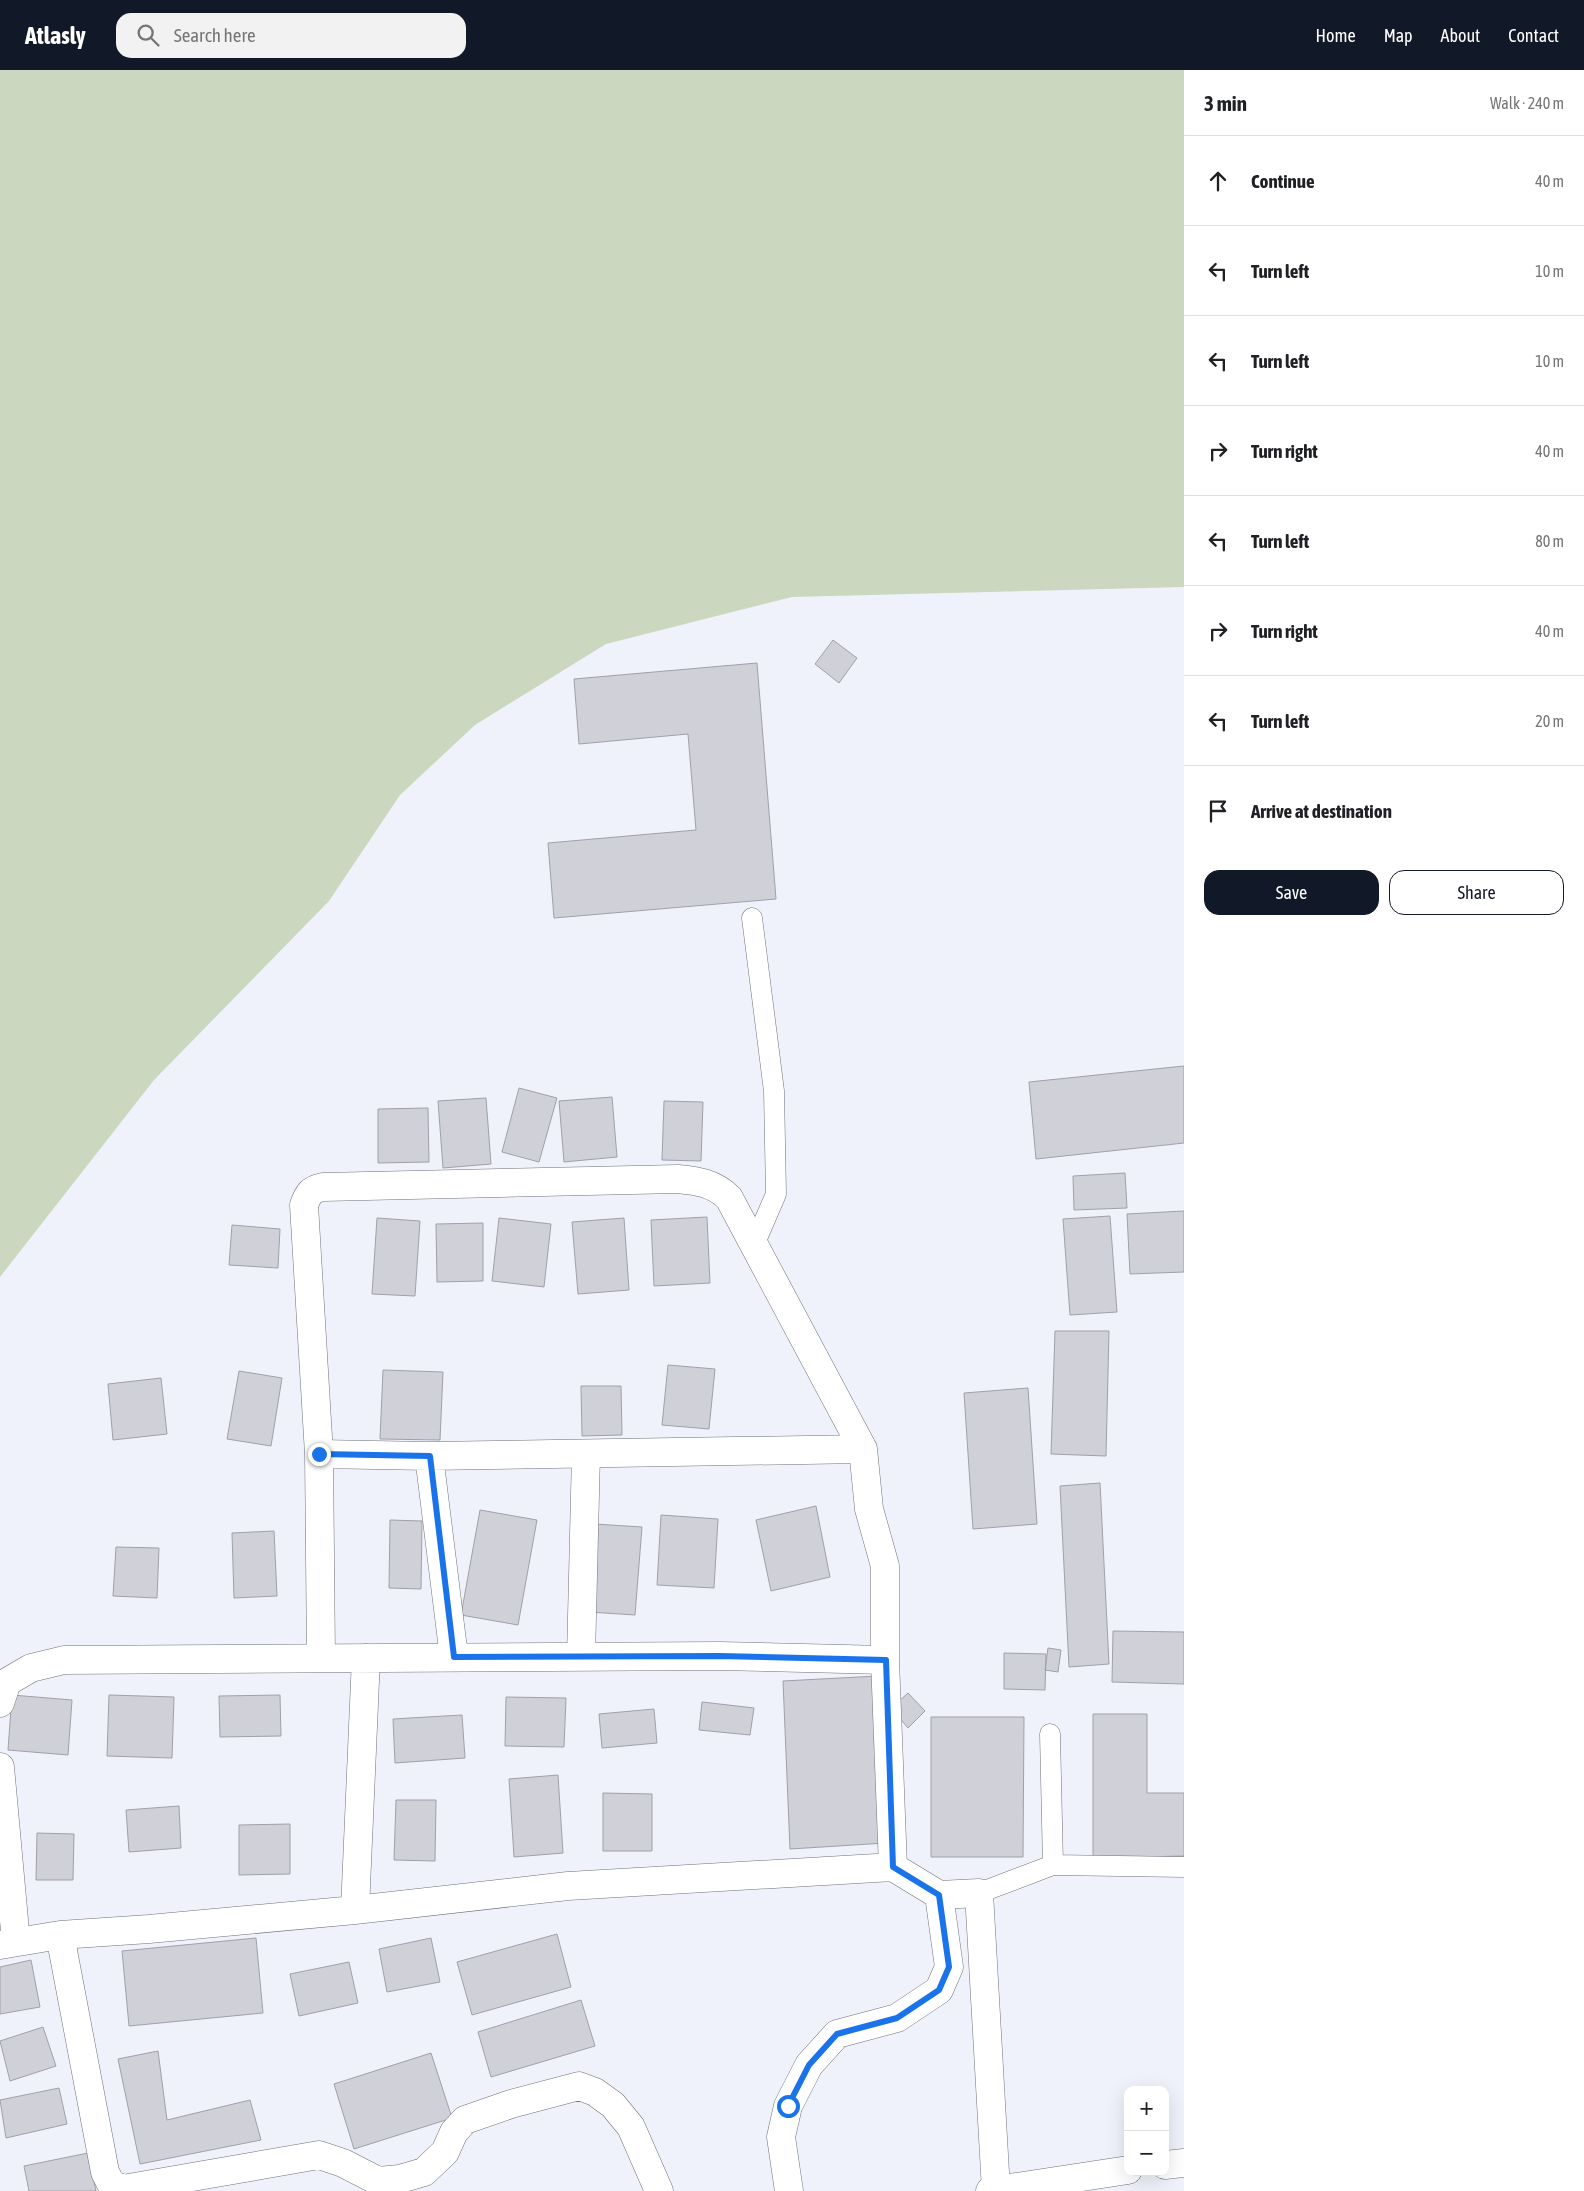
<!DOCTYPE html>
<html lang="en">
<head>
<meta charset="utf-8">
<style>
	:root { --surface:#fff; --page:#f2f2f2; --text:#202124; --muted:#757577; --line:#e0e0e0; --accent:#111827 }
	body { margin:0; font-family:"Asap Condensed",sans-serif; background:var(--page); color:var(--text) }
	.controls { position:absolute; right:15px; bottom:15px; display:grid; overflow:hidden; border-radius:10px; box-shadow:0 5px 20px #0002 }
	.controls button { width:45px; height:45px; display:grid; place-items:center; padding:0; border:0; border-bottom:1px solid var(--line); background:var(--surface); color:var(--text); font:25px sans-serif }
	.stop { position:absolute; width:15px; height:15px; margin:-11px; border:4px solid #1a73e8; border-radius:50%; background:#fff }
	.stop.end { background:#1a73e8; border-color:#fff; box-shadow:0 1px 5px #0008 }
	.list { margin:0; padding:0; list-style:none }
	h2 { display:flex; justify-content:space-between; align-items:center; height:65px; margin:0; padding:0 20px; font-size:21px }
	h2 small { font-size:16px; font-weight:400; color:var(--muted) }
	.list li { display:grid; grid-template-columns:32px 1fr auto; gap:15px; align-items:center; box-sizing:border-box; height:90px; padding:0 20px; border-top:1px solid var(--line) }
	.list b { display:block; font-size:19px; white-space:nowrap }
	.list em { font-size:16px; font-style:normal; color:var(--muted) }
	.actions { display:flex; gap:10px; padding:15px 20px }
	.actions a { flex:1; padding:11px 0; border:1px solid var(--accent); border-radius:15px; text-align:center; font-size:18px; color:var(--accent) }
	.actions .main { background:var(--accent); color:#fff }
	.icon { flex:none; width:28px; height:28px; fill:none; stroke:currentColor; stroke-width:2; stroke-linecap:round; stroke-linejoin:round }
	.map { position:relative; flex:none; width:1184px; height:2121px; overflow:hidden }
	header { display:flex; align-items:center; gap:30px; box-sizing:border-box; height:70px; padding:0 25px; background:var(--accent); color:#fff }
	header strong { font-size:24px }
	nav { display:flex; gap:28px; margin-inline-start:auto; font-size:18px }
	.search { width:350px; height:45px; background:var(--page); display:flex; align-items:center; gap:12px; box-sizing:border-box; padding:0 18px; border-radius:15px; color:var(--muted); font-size:19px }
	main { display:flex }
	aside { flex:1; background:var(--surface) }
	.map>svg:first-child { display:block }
	.green { fill:#cbd8bf }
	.building { fill:#d0d0d8; stroke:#a0a0a8 }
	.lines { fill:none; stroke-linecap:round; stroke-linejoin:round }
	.service-casing { stroke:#6e7279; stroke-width:21 }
	.minor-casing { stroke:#6e7279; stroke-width:29 }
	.trunk-casing { stroke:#6e7279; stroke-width:29 }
	.service { stroke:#fff; stroke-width:20 }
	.minor { stroke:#fff; stroke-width:28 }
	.trunk { stroke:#fff; stroke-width:28 }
	.route { stroke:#1a73e8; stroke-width:6 }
</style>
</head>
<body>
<header>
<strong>Atlasly</strong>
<div class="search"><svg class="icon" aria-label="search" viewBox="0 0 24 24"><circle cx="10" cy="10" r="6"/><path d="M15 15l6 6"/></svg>Search here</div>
<nav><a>Home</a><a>Map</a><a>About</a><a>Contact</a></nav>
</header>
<main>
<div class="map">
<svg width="1184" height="2121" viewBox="0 0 1184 2121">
	<rect width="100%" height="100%" fill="#eff2fa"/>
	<path class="green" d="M0 0H1184V517L792 527 606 574 475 655 400 725 329 831 154 1010 0 1207Z"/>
	<path class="building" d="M833 570 857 588 839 613 815 594Z
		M757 593 776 829 554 848 548 773 696 760 688 664 579 674 574 609Z
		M1184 996V1073L1036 1089 1029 1012Z
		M519 1018 557 1028 539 1092 502 1082Z
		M612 1027 617 1087 564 1092 559 1031Z
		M486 1028 491 1094 443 1098 438 1031Z
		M664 1031 703 1032 701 1091 662 1090Z
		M428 1038 429 1092 378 1093V1039Z
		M1125 1103 1127 1138 1074 1140 1073 1106Z
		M1184 1141V1202L1130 1204 1127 1144Z
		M1110 1146 1117 1242 1070 1245 1063 1149Z
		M707 1147 710 1213 654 1216 651 1150Z
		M377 1148 420 1151 415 1226 372 1224Z
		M499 1148 551 1154 544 1217 492 1211Z
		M624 1148 629 1220 578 1224 572 1152Z
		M483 1153V1211L437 1212 436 1154Z
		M232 1155 280 1159 278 1198 229 1195Z
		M1055 1261H1109L1106 1386 1051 1384Z
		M668 1295 715 1299 709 1359 662 1355Z
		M383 1300 443 1302 440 1370 380 1369Z
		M239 1301 282 1308 271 1376 227 1369Z
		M161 1308 167 1364 113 1370 108 1314Z
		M581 1316H621L622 1365 582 1366Z
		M1028 1318 1037 1454 973 1459 964 1323Z
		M1100 1413 1109 1594 1069 1597 1060 1416Z
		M816 1436 830 1507 771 1521 756 1450Z
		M480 1440 537 1450 518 1555 461 1545Z
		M661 1445 718 1449 714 1518 657 1515Z
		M390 1450 422 1451 421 1519 389 1518Z
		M595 1454 642 1457 635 1545 589 1542Z
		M274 1461 277 1526 234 1528 232 1463Z
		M116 1477 159 1478 157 1528 113 1526Z
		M1113 1561 1184 1562V1614L1112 1612Z
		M1048 1578 1061 1580 1058 1602 1045 1600Z
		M1004 1583 1046 1584 1045 1620 1004 1619Z
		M878 1606 886 1773 790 1779 783 1611Z
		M908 1623 925 1641 908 1658 891 1638Z
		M12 1625 72 1630 68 1685 8 1680Z
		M109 1625 174 1627 172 1688 107 1686Z
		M280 1625 281 1666 220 1667 219 1626Z
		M506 1627 566 1628 564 1677 505 1676Z
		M702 1632 754 1638 750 1665 699 1660Z
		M654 1639 657 1673 602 1678 599 1644Z
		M1093 1644H1147V1723H1184V1786L1093 1788Z
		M462 1645 465 1688 395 1693 393 1649Z
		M931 1647H1024L1023 1787H931Z
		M558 1705 563 1783 514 1787 509 1709Z
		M603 1723 652 1724V1781H603Z
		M396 1730H436L435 1791 394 1790Z
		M179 1736 181 1778 129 1782 126 1740Z
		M290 1754V1804L239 1805V1755Z
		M37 1763 74 1764 73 1810H36Z
		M557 1864 571 1917 472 1945 457 1892Z
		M256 1868 263 1943 129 1956 122 1881Z
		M431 1868 440 1912 387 1922 379 1879Z
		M31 1890 40 1937 0 1944V1897Z
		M349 1892 358 1933 299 1946 290 1904Z
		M581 1930 595 1976 491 2007 478 1962Z
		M43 1957 56 1996 10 2011 0 1971Z
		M158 1981 167 2050 250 2030 261 2070 140 2094 118 1989Z
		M431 1983 452 2048 354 2079 334 2014Z
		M59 2018 67 2054 6 2068 0 2030Z
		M88 2083 96 2121H29L24 2096Z"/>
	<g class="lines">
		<g class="service-casing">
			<path id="service" d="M752 848 774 1021 776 1124 754 1175
				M1050 1664 1053 1795
				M979 1823 1053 1795 1184 1797"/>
		</g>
		<g class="minor-casing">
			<path id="minor" d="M319 1384 429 1386 863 1379
				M429 1386 454 1587
				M581 1587 586 1384
				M321 1588 319 1384 304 1135C308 1124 311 1119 323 1117L678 1109C698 1111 714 1113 729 1128L863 1379 869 1439 885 1496V1590L893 1797 939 1825 979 1823 996 2120
				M0 1633 7 1612 31 1598 64 1590 719 1586 885 1590
				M0 1697 16 1872
				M355 1840 366 1588
				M60 1865 105 2102 111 2114 123 2119 319 2085 343 2093 378 2111 400 2109 424 2102 445 2082 454 2062 465 2050 511 2034 579 2016 595 2022 613 2035 631 2057 659 2121
				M0 1875 60 1865 149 1859 355 1840 568 1816 893 1797
				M789 2121 781 2067 788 2036 809 1995 837 1964 897 1948 939 1920 949 1897 939 1825"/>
		</g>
		<g class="trunk-casing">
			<path id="trunk" d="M1165 2095 1184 2093
				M990 2121 1128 2100"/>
		</g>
		<use href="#service" class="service"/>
		<use href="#minor" class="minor"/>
		<use href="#trunk" class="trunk"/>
	</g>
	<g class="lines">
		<path class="route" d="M319 1384 430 1386 454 1587 719 1586 886 1590 893 1797 939 1825 949 1897 939 1920 897 1948 837 1964 809 1995 788 2036"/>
	</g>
</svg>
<div class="controls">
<button>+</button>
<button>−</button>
</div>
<div class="stop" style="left:788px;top:2036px"></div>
<div class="stop end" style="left:319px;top:1384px"></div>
</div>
<aside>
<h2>3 min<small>Walk · 240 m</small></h2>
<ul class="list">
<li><svg class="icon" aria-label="ahead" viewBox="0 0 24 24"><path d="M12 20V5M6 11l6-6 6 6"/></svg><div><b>Continue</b></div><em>40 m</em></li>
<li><svg class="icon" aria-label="left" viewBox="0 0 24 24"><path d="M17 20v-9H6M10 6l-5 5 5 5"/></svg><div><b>Turn left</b></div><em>10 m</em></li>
<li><svg class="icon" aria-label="left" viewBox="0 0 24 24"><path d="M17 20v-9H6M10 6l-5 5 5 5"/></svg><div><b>Turn left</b></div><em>10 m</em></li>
<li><svg class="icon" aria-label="right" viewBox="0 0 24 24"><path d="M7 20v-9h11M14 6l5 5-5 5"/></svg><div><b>Turn right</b></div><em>40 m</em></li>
<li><svg class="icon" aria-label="left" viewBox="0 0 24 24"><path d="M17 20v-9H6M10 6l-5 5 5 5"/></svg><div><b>Turn left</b></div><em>80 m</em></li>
<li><svg class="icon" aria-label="right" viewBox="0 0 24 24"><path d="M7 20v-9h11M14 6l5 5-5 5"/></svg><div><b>Turn right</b></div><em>40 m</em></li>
<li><svg class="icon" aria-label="left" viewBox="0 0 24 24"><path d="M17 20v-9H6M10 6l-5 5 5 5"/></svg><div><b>Turn left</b></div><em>20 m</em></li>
<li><svg class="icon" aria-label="arrive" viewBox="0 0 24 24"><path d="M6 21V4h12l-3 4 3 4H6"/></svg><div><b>Arrive at destination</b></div></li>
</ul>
<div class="actions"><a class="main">Save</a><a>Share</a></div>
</aside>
</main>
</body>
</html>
